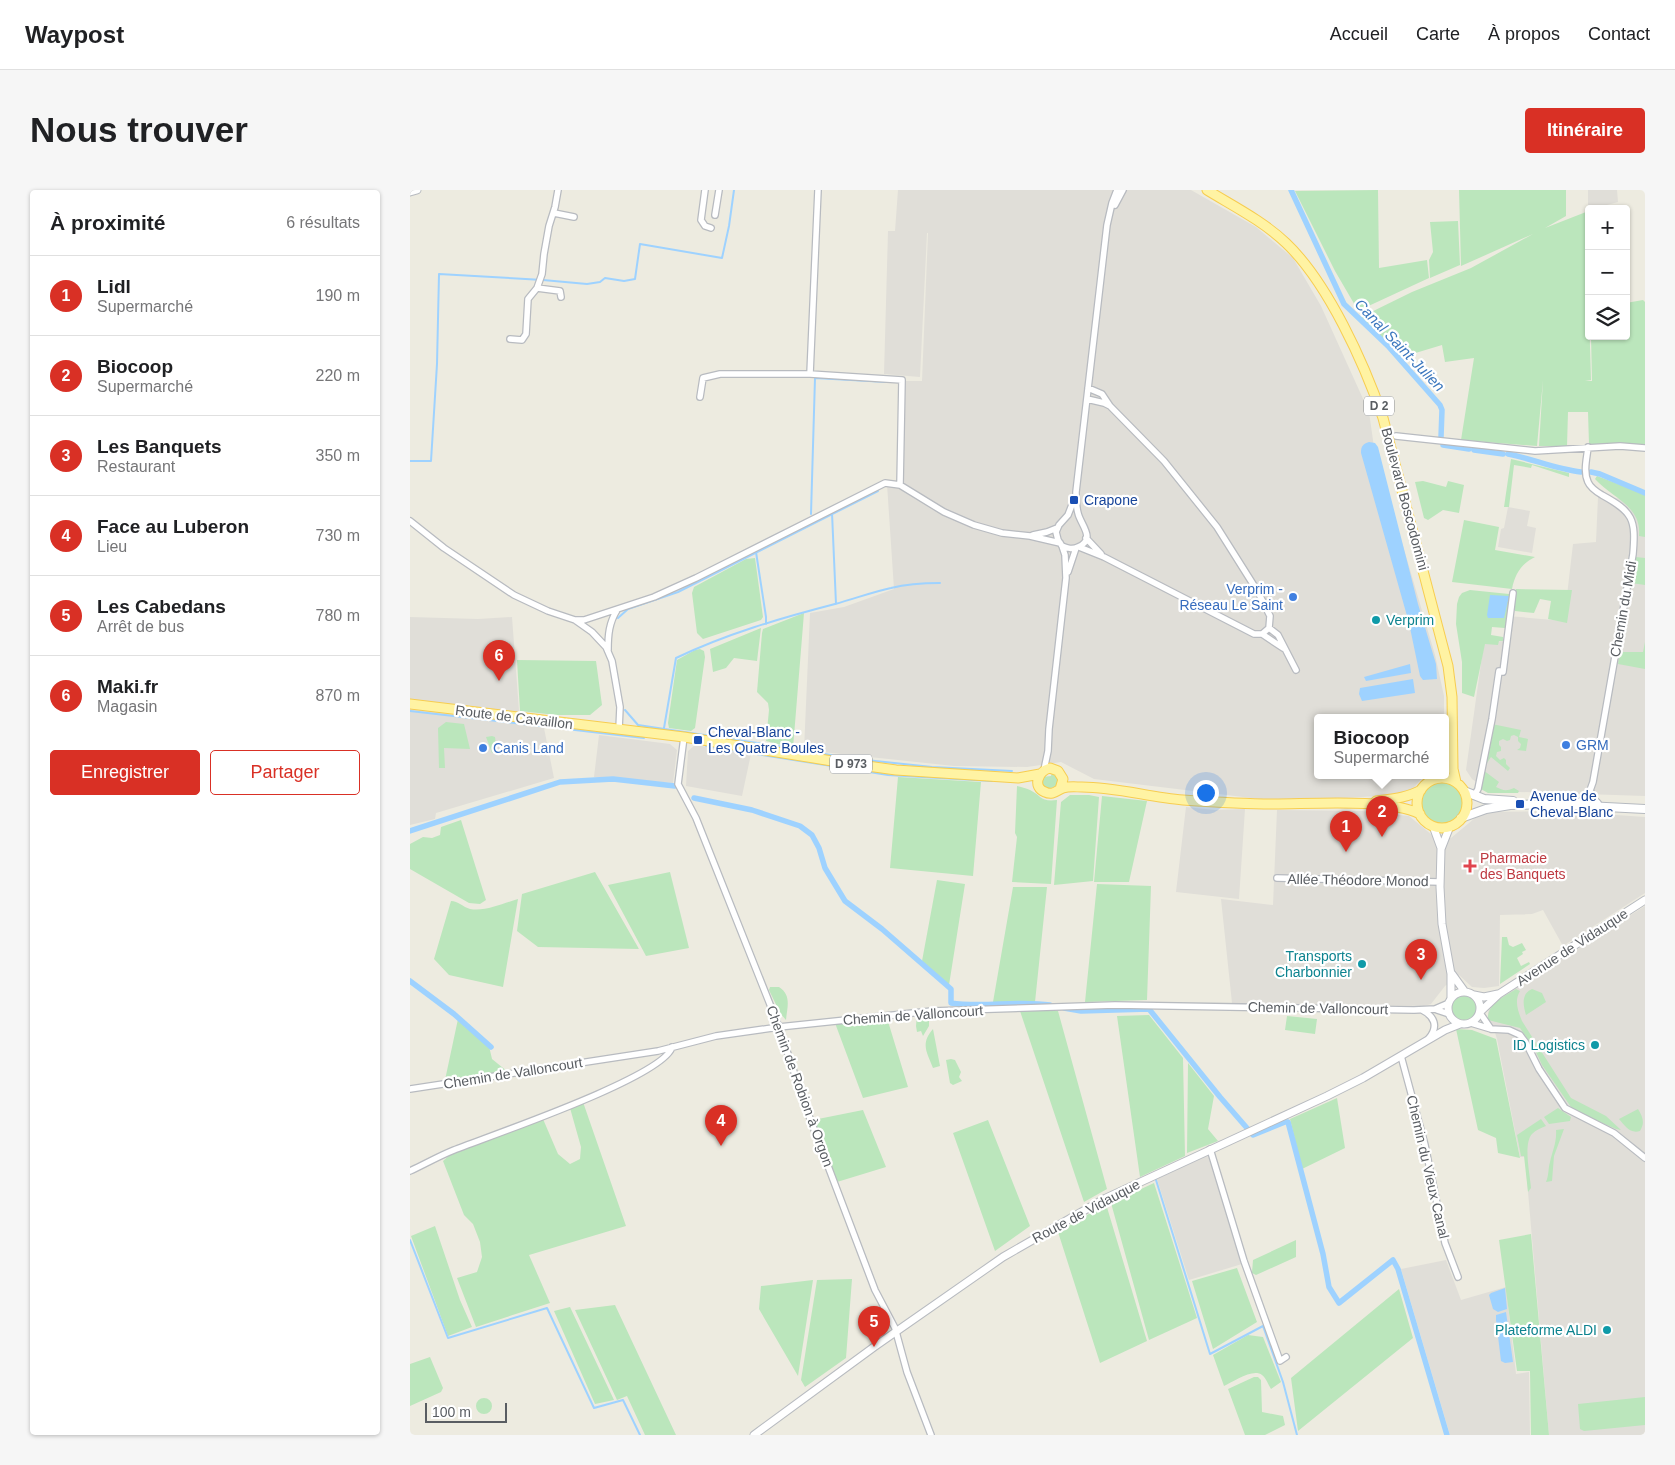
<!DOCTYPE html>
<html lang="fr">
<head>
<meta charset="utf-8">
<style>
	:root { --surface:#fff; --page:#f6f6f6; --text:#202124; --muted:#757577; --line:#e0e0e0; --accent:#d93025 }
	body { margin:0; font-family:Helvetica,sans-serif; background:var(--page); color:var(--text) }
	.controls { position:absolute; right:15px; top:15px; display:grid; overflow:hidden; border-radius:5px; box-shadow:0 1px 4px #0004 }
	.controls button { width:45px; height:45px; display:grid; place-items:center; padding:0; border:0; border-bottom:1px solid var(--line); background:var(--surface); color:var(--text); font:25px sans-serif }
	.scale { position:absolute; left:15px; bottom:12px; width:82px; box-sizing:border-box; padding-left:5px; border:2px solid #595d62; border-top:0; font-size:14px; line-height:18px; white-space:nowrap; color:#595d62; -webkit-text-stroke:4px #fff; paint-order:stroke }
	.you { position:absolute; left:795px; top:602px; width:18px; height:18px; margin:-12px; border:4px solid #fff; border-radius:50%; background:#1a73e8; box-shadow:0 0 0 8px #1a73e833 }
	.badge { display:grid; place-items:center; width:32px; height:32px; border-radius:50%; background:var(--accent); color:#fff; font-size:16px; font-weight:700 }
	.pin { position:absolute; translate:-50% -41px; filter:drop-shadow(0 1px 2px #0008) }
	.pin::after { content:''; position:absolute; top:26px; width:18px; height:15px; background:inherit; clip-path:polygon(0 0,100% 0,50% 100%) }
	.popup { position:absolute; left:904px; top:524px; width:135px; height:65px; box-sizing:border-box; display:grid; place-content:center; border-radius:5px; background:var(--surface); filter:drop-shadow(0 1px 4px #0005); font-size:16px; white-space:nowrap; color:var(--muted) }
	.popup b { font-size:19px; color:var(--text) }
	.popup::after { content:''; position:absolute; left:50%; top:100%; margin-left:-10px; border:10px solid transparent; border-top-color:var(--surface) }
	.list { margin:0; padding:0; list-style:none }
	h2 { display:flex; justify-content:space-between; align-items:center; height:65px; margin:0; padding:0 20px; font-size:21px }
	h2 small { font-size:16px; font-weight:400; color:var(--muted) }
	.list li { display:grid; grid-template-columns:32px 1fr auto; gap:15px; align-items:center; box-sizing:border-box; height:80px; padding:0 20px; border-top:1px solid var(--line) }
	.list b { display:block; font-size:19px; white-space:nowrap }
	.list p { margin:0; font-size:16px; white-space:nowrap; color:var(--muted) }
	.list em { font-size:16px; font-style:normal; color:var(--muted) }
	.actions { display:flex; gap:10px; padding:15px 20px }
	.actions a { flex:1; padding:11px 0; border:1px solid var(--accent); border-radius:5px; text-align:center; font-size:18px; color:var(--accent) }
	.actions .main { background:var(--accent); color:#fff }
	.icon { flex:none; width:28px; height:28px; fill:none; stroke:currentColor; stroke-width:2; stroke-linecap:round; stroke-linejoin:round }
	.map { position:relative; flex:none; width:1235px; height:1245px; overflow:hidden; border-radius:5px }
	header { display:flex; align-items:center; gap:30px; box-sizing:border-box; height:70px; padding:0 25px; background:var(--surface); border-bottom:1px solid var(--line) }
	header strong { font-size:24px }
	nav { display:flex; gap:28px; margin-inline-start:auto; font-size:18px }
	.intro { display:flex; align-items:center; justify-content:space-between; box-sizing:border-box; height:120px; padding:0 30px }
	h1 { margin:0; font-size:35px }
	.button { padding:12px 22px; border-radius:5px; background:var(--accent); color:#fff; font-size:18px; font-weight:700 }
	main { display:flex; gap:30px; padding:0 30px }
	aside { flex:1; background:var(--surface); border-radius:5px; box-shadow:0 1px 4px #0004 }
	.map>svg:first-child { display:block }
	.industrial { fill:#e0ded8 }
	.green { fill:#bbe6bc }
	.water { fill:#9ed2ff }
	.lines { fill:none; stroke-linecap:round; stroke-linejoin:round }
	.stream { stroke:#9ed2ff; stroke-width:2 }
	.canal { stroke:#9ed2ff; stroke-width:5.5 }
	.minor-casing { stroke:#b8bbc0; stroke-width:8 }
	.tertiary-casing { stroke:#b8bbc0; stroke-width:9 }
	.secondary-casing { stroke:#b6bac0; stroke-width:10 }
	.primary-casing { stroke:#f7cd50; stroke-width:11 }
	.minor { stroke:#fff; stroke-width:5.5 }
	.tertiary { stroke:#fff; stroke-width:7 }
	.secondary { stroke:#fff; stroke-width:8 }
	.primary { stroke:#fff3a3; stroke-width:9 }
	.transit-dot { fill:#1a4fb4; stroke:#fff; stroke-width:2 }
	.shop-dot { fill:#3f7fe0; stroke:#fff; stroke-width:2 }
	.culture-dot { fill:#0f9aa8; stroke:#fff; stroke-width:2 }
	.health-dot { fill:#e0444e; stroke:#fff; stroke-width:2 }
	.labels { text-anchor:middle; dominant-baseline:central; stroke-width:4.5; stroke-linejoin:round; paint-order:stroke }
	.shield { fill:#fff; stroke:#8b8e91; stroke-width:1 }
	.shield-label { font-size:12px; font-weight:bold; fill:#595d62 }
	.street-label { font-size:14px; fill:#595d62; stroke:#fff }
	.transit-label { font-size:14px; fill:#164399; stroke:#fff; text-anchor:start }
	.shop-label { font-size:14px; fill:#366cbe; stroke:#fff; text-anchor:start }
	.culture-label { font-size:14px; fill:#0d838f; stroke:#fff; text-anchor:end }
	.health-label { font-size:14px; fill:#be3a42; stroke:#fff; text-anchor:start }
	.water-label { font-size:15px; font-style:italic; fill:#3b77be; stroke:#fff }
</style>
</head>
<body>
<header>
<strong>Waypost</strong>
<nav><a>Accueil</a><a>Carte</a><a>À propos</a><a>Contact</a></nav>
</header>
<div class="intro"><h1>Nous trouver</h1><a class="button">Itinéraire</a></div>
<main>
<aside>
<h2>À proximité<small>6 résultats</small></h2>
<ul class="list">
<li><span class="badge">1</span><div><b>Lidl</b><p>Supermarché</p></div><em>190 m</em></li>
<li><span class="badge">2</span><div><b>Biocoop</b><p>Supermarché</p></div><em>220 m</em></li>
<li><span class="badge">3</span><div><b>Les Banquets</b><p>Restaurant</p></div><em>350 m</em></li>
<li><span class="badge">4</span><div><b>Face au Luberon</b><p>Lieu</p></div><em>730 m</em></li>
<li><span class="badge">5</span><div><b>Les Cabedans</b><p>Arrêt de bus</p></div><em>780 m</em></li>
<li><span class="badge">6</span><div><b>Maki.fr</b><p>Magasin</p></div><em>870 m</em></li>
</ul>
<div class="actions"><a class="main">Enregistrer</a><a>Partager</a></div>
</aside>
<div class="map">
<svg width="1235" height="1245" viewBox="0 0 1235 1245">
	<rect width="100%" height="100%" fill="#edebe0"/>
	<path class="industrial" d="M488 0H781L846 37 883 68 911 116 959 222 964 257 1025 465 1034 506V528H908V586H1014L998 604 875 612 684 589 651 572 617 577 544 576 394 560 400 423 434 417 484 399 477 294 488 290V191H512L518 43H515H517L510 187 474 184 478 41H485Z
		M1178 0H1207L1208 12 1178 20Z
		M1188 307 1221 309 1235 312V606L1080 601 1062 589 1056 580 1074 452 1094 451 1098 426 1154 431 1163 354 1186 352Z
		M1098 317 1120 321 1117 336 1126 338 1122 363 1088 357 1091 339 1094 338Z
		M0 427 68 429 102 427 110 534 134 538 144 588 26 623 25 629 0 635Z
		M189 545 260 554 267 560 263 593 184 587Z
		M285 555 341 564 332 606 276 596 278 561Z
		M776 617 805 620 835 619 829 709 766 702Z
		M867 620 952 621 999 626 1022 645 1041 648 1065 628 1079 622 1148 621 1235 627V703L1153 756 1133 720 1122 724 1090 725 1089 796 1074 798 1062 797 1049 785 1035 796 1021 814 1014 816 822 813 811 709 863 715Z
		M1235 716V1245H1139L1115 967H1110L1087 849 1082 833 1078 831V822L1081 814Z
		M800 964 832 1074 779 1090 747 989Z
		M1036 1070 1051 1110 1096 1097 1106 1184 1119 1182 1120 1245H1040L991 1079Z"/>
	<path class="green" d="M968 0 969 78 1017 70 1019 88 952 119 946 117 925 81 885 1Z
		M1049 0H1156V26L1135 38 1176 22 1181 190 1175 191H1182L1181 146H1216V113L1233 110 1235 112V256L1179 254 1178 222H1158L1157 256H1129L1133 190 1127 256 1051 250 1064 168 1035 172 1032 155 989 168 978 154 949 128 1002 102 1061 78 1123 44 1051 76Z
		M1048 31 1050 75 1020 88 1019 70 1023 62 1020 32Z
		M1101 269 1159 283V287L1122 275 1121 278 1104 275 1099 317H1094Z
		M1187 286 1235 304V347L1229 346C1232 316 1202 308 1185 289Z
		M1013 291 1036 297 1038 291 1054 295 1049 323 1033 320 1018 330 1014 328 1005 292Z
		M1054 330 1089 337 1085 360 1125 367C1111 374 1105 384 1102 399L1042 392Z
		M1226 367 1235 368V395L1221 393Z
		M345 368 353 427 351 430 293 449 287 443 282 403 284 397 336 369Z
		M1106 399 1162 400 1157 433 1138 429 1141 411 1130 409 1124 423 1105 421 1104 419Z
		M1060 400 1099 404 1101 406 1095 438 1082 437 1081 445 1093 447V451H1089L1088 455 1075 454 1064 507 1052 503V472L1046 434 1047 414 1049 407 1052 403Z
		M394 423 383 558 356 551 359 520 358 513 347 502 352 443 353 439Z
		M351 438 347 471 324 468 316 478 303 482 300 459Z
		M1235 452V479L1208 474 1210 462H1233Z
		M290 459 294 461 295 467 285 538 281 541 259 538 258 533 267 470 285 460Z
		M107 470 186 471 192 515 180 525H146L110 521Z
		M36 532 54 534 60 559 34 558 35 578H29L28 538Z
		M1082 534 1111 540 1109 547 1118 549 1116 561 1107 560 1110 558 1111 554 1108 551V547L1104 545 1101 546 1100 550 1097 551 1093 549 1089 551V555L1091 557V561L1087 562 1086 566 1090 570 1094 568 1096 570V574L1100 578 1098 581 1081 567 1075 576Z
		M82 546 85 547 87 562 82 563 76 547Z
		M1073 580 1089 592 1086 597C1093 600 1095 602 1104 598L1109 601 1108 603H1078L1069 598Z
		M642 582 646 584 649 589 647 596 638 599 633 595 632 587 641 586Z
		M488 587 571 592 563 686 480 678Z
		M1011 613a21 21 0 1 1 42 0a21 21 0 1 1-42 0Z
		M607 596C611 597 616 598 620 600 632 606 630 612 647 610L641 694 602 692 607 647 605 643Z
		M660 605H679L689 607 683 691 644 695 651 612Z
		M692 606 737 611 719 692H684Z
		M51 630 76 710 70 714 59 713 0 679V654L13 647 22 648 30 645 31 637Z
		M185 682 229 759 128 757 107 741 112 704Z
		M260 682 279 758 236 766 198 695Z
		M527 690 555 694 539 795 512 771Z
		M687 694 741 696 737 810 675 812Z
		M603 697H637L625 812H583Z
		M108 709 93 797 39 785 24 769 41 711C48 711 53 717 60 719 75 722 94 713 108 709Z
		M1092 747H1097L1099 755 1103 757 1112 753 1116 760 1112 762 1113 764 1107 768 1111 776 1119 772 1120 774 1090 794Z
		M360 797H369C382 805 377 818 376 830L370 823 359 800Z
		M1106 799 1110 801C1104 811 1108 821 1112 831L1161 908 1196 926 1211 940 1206 939 1163 920 1132 875 1125 860 1110 838 1078 830C1077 813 1094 807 1106 799Z
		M1122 799 1132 803 1136 812 1116 825C1113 815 1111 804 1122 799Z
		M1042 818a12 12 0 1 1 24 0a12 12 0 1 1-24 0Z
		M610 821H648L697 999 674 1012Z
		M519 824V836L513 846 511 841 507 842 506 836 507 825Z
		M739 825 773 868 775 966 730 987 707 826Z
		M877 826 907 829 905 844 875 840Z
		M477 828 498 897 453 908 425 833Z
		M48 829 79 856 82 869 98 882 35 890Z
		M523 839 530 876 523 878C517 862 510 854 523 839Z
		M1046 839 1062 840 1086 849 1110 968 1088 963 1086 948 1068 940Z
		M541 869 545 870 551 882 549 887 552 891 543 895 540 893 536 870Z
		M778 873 804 906 798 939 808 951 777 963Z
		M927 908 935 958 892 979 880 929Z
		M173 912 216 1036 119 1065 140 1113 66 1137 47 1088 67 1082 72 1067 70 1052 63 1034 54 1025 33 971 41 964 133 929 148 964 160 974 170 969 171 957 160 918Z
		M1148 918 1161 927 1160 931 1139 934 1134 927Z
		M1228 919C1233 927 1235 933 1230 941 1220 944 1215 936 1209 929Z
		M453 920 476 977 427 992 403 930Z
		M1131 929 1136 936C1131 938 1126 940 1122 944 1113 954 1120 984 1121 998L1118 1002 1114 966H1111L1107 945Z
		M578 930 620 1036 585 1061 543 943Z
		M1154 939 1144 966 1142 991 1136 992C1139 985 1138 979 1140 972 1142 962 1147 952 1146 940Z
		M744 993 787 1128 739 1150 701 1013Z
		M696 1014 737 1151 690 1173 648 1042Z
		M25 1036 50 1110 62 1137 38 1146 1 1046Z
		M1121 1044 1139 1245H1121L1120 1181H1107L1089 1050Z
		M886 1050V1067L846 1085 842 1083 843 1070Z
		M827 1078 847 1132 803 1159 782 1091Z
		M442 1089 436 1168 395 1197 391 1190 407 1090Z
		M403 1090 388 1186 349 1119 351 1096Z
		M989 1099 1003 1148 888 1241 881 1188Z
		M205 1115 266 1245H235L217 1206 207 1210 165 1120Z
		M160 1117 204 1210 185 1214 144 1121Z
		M838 1145 853 1147 871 1192 861 1199C858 1194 856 1188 852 1185 843 1178 823 1192 814 1196L803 1165Z
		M20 1167 33 1198 31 1202 0 1216V1174Z
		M844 1187H848L851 1190 852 1222 873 1226 875 1235 855 1245H835L818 1199Z
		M1235 1207V1235L1174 1241 1170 1239 1168 1214Z
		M66 1216a8 8 0 1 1 16 0a8 8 0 1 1-16 0Z"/>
	<path class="water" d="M959 252 965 253 968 257 1008 414 1026 474 1027 489 1013 490 1010 486 999 433 951 263C951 256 953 254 959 252Z
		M1080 405 1099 406 1094 428H1078L1077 425Z
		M1000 474 1001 483 956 491 954 487Z
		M1003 489 1005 503 952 511 949 504 950 498Z
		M1095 1098 1097 1119 1088 1122 1083 1119 1079 1105 1081 1103Z
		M1096 1122 1103 1172 1095 1173 1091 1171 1086 1130V1125Z"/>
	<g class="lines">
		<path class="stream" d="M0 271H21L27 174 29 84 133 90 177 94 190 92 195 88 214 91 225 89 230 54 312 68 319 36 324 0
			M422 323 426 414
			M401 324 405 188 477 192
			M346 362 356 427V434
			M208 428 218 419 268 402 468 301
			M215 520 228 535 381 558 437 568 522 577 602 581
			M0 521 234 548
			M254 538 266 468C316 444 371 428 425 414 444 409 462 402 481 398 497 394 513 393 530 393
			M296 556 478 585 582 591
			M746 990 800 1164 853 1136 873 1192 887 1245
			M0 1050 38 1148 137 1118 184 1218 213 1210 230 1245"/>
		<path class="canal" d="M881 0 934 114 978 156 1030 215 1032 220 1031 247
			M1033 255 1059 259
			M1064 260 1093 264
			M1098 264C1123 269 1146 279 1171 282
			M1181 282 1190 284 1235 303
			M284 608 342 620 390 636 402 645 409 658 415 678 435 711 472 739 541 799V813C573 818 607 810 640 815
			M0 641 150 592 203 589 265 596
			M0 791 44 824 81 857
			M654 818 671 821 739 819 810 907 843 945 875 932H878L913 1064 919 1097 929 1113 983 1070 988 1079 1037 1245"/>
		<g class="minor-casing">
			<path id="minor" d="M295 0 291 30 295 36 301 38
				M705 15 713 0
				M144 23 164 27
				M305 25 309 0
				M127 98 150 101 151 107
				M100 149 112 150 116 144 118 109 127 98 132 84 134 64 139 36 145 17 148 0
				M400 184 408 0
				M290 207 293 188 310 184H400L492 190 490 295
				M677 209 694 213 700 216 692 204 678 198
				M986 246 1125 261 1210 256 1235 258
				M0 331 34 358 104 405 138 421 165 430 182 442 196 457 202 471 210 517 209 539
				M623 345 637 342 647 338
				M676 348 691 364
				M652 356C657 358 662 360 668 357 687 349 670 334 668 323 666 316 666 309 666 302L697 35 702 13 707 0
				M669 357 694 367 844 444H852L859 438 860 426 848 402 807 337 754 271 700 216
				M658 382 666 358
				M165 430H174L244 407 286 388 475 293 490 295 534 322 564 335 592 343 620 346 650 353
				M859 438 868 445 886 480
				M852 444 873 458
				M198 460C198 445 199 433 207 420
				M274 547 268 594 286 628 369 837 396 918 465 1100 485 1138 497 1182 521 1245
				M634 580 638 561 639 539 656 388 655 365 652 356 648 350 646 342 649 335 658 325 665 307
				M1181 602 1182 607 1188 613
				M1064 606 1068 599 1082 529 1089 481 1093 482 1103 403
				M1169 612 1178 606 1183 592 1223 364C1226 329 1223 322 1192 305 1187 302 1180 297 1178 292 1173 281 1177 268 1178 257
				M867 688 1030 692
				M1012 820C1024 826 1029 836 1019 848
				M1027 820 1039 824
				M1070 823 1081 839
				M1061 833 1081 839 1099 840 1110 845 1116 853 1129 879 1155 918 1204 943 1235 968
				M991 866 1015 955 1035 1053 1048 1087
				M0 899 248 861 306 846 369 837 522 821 705 815 1004 820 1025 819 1039 813
				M800 959 834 1071 870 1171 876 1167
				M0 981C15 974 29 966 44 960 79 946 254 887 262 857"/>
		</g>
		<g class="tertiary-casing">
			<path id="tertiary" d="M0 2 7 0
				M1023 636 1031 658
				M1040 636 1031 659 1030 697 1032 734 1041 784V808
				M1042 784 1055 802
				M1038 818a16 16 0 1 1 32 0a16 16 0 1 1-32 0Z
				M1064 805 1074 807 1088 804
				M1070 822 1089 804 1235 710
				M344 1245 464 1157 593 1067 696 1008 917 906 953 888 1035 840 1050 834"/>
		</g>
		<g class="secondary-casing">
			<path id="secondary" d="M1054 601 1074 609 1103 611
				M1051 628 1076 619 1100 615 1138 614 1235 619"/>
		</g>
		<g class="primary-casing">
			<path id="primary" d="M797 0C823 16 853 31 876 53 918 93 954 173 973 228L1038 476 1042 507 1043 579 1046 592
				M0 514 274 547 422 571 486 580 608 588 630 584
				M1007 613a25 25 0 1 1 50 0a25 25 0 1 1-50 0Z
				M650 599 653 589 648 581 640 578C628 581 622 597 635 602 643 606 647 600 653 598 659 596 666 597 672 597 705 597 739 607 773 610 803 612 833 614 864 614 902 614 978 608 1010 624
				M966 611C981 609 997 608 1011 600"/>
		</g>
		<use href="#minor" class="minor"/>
		<use href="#tertiary" class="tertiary"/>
		<use href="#secondary" class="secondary"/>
		<use href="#primary" class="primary"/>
	</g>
	<g class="transit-dot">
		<rect x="659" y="305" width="10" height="10" rx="2.5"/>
		<rect x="283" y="545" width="10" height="10" rx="2.5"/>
		<rect x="1105" y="609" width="10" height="10" rx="2.5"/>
	</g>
	<g class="shop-dot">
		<circle cx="883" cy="407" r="5"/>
		<circle cx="1156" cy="555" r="5"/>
		<circle cx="73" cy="558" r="5"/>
	</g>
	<g class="culture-dot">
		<circle cx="966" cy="430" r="5"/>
		<circle cx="952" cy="774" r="5"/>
		<circle cx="1185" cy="855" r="5"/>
		<circle cx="1197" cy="1140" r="5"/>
	</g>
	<path class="health-dot" d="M1057.5 668.5h5v5h5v5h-5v5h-5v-5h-5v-5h5z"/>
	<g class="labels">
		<g class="shield">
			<rect x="954" y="206.5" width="30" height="19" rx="4"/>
			<rect x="420" y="564.5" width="42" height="19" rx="4"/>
		</g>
		<g class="shield-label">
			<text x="969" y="216">D 2</text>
			<text x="441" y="574">D 973</text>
		</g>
		<g class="street-label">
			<text transform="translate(995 309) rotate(75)">Boulevard Boscodomini</text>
			<text transform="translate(1213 419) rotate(-80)">Chemin du Midi</text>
			<text transform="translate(104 527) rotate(7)">Route de Cavaillon</text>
			<text transform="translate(948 690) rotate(1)">Allée Théodore Monod</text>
			<text transform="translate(1162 757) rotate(-33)">Avenue de Vidauque</text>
			<text transform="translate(908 818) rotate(1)">Chemin de Valloncourt</text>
			<text transform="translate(503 825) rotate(-4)">Chemin de Valloncourt</text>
			<text transform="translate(103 883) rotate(-9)">Chemin de Valloncourt</text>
			<text transform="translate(390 896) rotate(70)">Chemin de Robion à Orgon</text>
			<text transform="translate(1018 977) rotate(77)">Chemin du Vieux Canal</text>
			<text transform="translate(676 1021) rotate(-28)">Route de Vidauque</text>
		</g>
		<g class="transit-label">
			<text x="674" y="310">Crapone</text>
			<text x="298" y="542">Cheval-Blanc -<tspan x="298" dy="16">Les Quatre Boules</tspan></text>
			<text x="1120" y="606">Avenue de<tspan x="1120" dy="16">Cheval-Blanc</tspan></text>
		</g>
		<g class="shop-label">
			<text x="873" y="399" text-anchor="end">Verprim -<tspan x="873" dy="16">Réseau Le Saint</tspan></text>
			<text x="1166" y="555">GRM</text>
			<text x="83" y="558">Canis Land</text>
		</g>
		<g class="culture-label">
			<text x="976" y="430" text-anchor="start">Verprim</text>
			<text x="942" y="766">Transports<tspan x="942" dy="16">Charbonnier</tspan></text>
			<text x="1175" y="855">ID Logistics</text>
			<text x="1187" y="1140">Plateforme ALDI</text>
		</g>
		<g class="health-label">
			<text x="1070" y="668">Pharmacie<tspan x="1070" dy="16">des Banquets</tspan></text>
		</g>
		<g class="water-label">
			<text transform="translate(990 155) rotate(46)">Canal Saint-Julien</text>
		</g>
	</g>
</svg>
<div class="controls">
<button>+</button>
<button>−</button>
<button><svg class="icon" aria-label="layers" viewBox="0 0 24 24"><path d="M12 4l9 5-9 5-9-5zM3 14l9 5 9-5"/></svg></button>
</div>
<div class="scale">100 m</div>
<div class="you"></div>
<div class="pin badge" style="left:936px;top:662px">1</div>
<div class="pin badge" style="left:972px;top:647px">2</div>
<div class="popup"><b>Biocoop</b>Supermarché</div>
<div class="pin badge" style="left:1011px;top:790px">3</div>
<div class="pin badge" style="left:311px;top:956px">4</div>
<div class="pin badge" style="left:464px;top:1157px">5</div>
<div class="pin badge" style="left:89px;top:491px">6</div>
</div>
</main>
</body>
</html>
